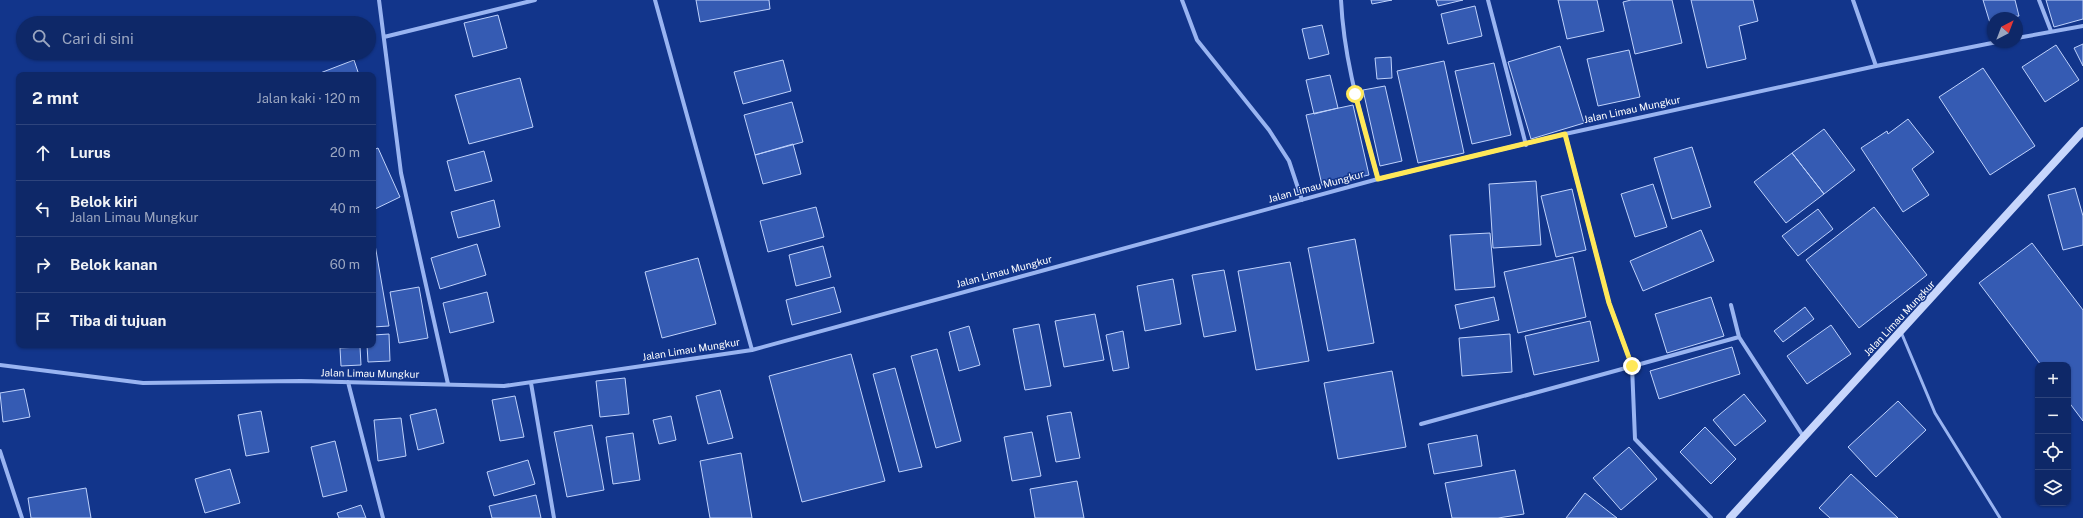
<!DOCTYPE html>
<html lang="id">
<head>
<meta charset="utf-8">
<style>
	:root { --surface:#0e2868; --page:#1c3471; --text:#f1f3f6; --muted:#9ba6c0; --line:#2e447c }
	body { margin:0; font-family:"Public Sans",sans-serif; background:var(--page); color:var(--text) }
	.controls { position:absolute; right:12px; bottom:12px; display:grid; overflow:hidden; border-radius:8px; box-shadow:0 1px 3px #0004 }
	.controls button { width:36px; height:36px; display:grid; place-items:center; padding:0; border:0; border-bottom:1px solid var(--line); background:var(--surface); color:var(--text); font:20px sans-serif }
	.compass { position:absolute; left:1987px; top:12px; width:36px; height:36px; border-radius:50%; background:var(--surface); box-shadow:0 1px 3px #0004; rotate:42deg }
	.stop { position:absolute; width:12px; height:12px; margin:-9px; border:3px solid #ffe859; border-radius:50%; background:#fff }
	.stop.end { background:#ffe859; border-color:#fff; box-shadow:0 1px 4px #0008 }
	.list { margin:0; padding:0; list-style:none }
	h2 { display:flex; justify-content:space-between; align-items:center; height:52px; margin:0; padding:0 16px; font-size:17px }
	h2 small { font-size:13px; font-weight:400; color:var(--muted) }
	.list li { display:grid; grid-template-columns:26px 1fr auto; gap:12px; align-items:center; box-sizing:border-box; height:56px; padding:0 16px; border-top:1px solid var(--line) }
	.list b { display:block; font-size:15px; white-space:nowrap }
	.list p { margin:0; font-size:13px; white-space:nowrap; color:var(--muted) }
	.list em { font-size:13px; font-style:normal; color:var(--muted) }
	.icon { flex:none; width:22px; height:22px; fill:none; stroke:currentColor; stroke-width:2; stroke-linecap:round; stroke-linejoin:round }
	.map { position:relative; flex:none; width:2083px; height:518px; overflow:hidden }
	.search { position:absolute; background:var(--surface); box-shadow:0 1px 3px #0004; left:16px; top:16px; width:360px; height:44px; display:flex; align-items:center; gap:10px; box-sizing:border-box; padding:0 14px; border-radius:22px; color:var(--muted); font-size:15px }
	.panel { position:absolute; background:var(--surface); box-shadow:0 1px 3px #0004; left:16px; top:72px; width:360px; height:276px; border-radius:8px }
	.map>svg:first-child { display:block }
	.building { fill:#355bb3; stroke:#bfd2fc }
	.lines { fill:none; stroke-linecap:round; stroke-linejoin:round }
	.lane { stroke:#99b4f1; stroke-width:3 }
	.street { stroke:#99b4f1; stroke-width:4 }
	.secondary { stroke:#c7d6fc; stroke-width:8 }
	.route { stroke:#ffe859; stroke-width:5 }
	.labels { text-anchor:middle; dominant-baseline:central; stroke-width:3; stroke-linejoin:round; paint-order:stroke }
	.street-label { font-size:10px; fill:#fff; stroke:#12358b }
</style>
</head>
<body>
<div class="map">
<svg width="2083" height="518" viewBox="0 0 2083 518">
	<rect width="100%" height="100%" fill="#12358b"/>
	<path class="building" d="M696 0H769L770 9 700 22Z
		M1371 0H1392L1372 4Z
		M1436 0H1463L1438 6Z
		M1558 0H1597L1604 31 1567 39Z
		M1631 0H1672L1682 43 1635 54 1623 2Z
		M1691 0H1753L1758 21 1739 26 1746 59 1707 68Z
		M1983 0H2015L2019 16 1993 18V23H1990Z
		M2046 0H2083V19L2054 27Z
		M1475 6 1482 36 1448 44 1441 14Z
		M498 15 507 48 473 57 464 23Z
		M1322 25 1329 54 1309 59 1302 29Z
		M2083 44V66L2074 48Z
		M2056 45 2079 80 2045 102 2022 67Z
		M1560 46 1584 123 1531 139 1508 62Z
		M1629 50 1640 97 1598 106 1587 59Z
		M1391 57 1392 78 1377 79 1375 58Z
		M354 60 359 75H315Z
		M783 60 791 91 743 104 734 72Z
		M1444 61 1464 153 1418 163 1397 71Z
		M1494 63 1511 135 1472 144 1455 71Z
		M1983 68 2035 146 1990 175 1939 97Z
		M1330 75 1338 108 1314 114 1306 80Z
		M520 78 533 127 469 144 455 95Z
		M1385 86 1402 161 1380 166 1363 90Z
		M792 102 803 142 755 155 744 115Z
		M1353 105 1369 175 1322 185 1306 115Z
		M1908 119 1934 152 1912 169 1929 195 1903 212 1861 148 1887 131 1888 134Z
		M1824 129 1855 170 1824 194 1792 153Z
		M793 144 801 174 763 184 755 155Z
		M1692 147 1711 207 1672 219 1654 158Z
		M378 148 400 197 373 210V150Z
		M484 151 492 181 455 191 447 161Z
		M1792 153 1824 194 1786 223 1754 182Z
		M1536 181 1541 245 1493 248 1489 184Z
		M1653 184 1667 227 1635 237 1621 194Z
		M2075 188 2083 216V245L2063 250 2048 195Z
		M1572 189 1586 250 1556 257 1541 196Z
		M494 200 500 227 458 238 451 212Z
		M816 207 824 237 768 252 760 221Z
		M1874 207 1927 275 1859 328 1806 260Z
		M1818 209 1833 229 1798 256 1782 236Z
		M1701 230 1714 261 1643 291 1630 261Z
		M373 233 389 326 373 327Z
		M1490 233 1495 287 1455 290 1450 235Z
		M1355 239 1374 343 1328 351 1308 248Z
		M2032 243 2083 310V421L2068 401V365H2041L1979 283Z
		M477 244 486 275 440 289 431 258Z
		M823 246 831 277 796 286 789 255Z
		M1573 257 1586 317 1518 333 1504 272Z
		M698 258 716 324 662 338 645 272Z
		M1290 262 1309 361 1256 370 1238 271Z
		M1224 270 1236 331 1204 337 1192 275Z
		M1173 279 1181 324 1145 331 1137 286Z
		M419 287 428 338 399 343 390 292Z
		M834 287 841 312 792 325 786 300Z
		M487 292 494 322 450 333 443 303Z
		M1494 297 1499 320 1460 329 1455 305Z
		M1711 297 1724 336 1667 353 1655 314Z
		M1805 307 1814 319 1783 342 1774 331Z
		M1095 314 1104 360 1064 367 1055 321Z
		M1590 321 1599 361 1534 375 1525 336Z
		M1039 324 1051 386 1025 390 1013 329Z
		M1831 325 1851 354 1807 384 1787 356Z
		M969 326 980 365 959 371 949 332Z
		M1123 331 1129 368 1113 371 1106 335Z
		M389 334 390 361 368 362 367 345H373V335Z
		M1510 334 1512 372 1462 376 1459 338Z
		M360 347 361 365 341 366 340 348Z
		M1732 347 1740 374 1659 399 1650 371Z
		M937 349 961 441 936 448 911 356Z
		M851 354 885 481 802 502 769 376Z
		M895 368 922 467 899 472 873 374Z
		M1392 371 1406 447 1338 459 1324 383Z
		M625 378 629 414 600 417 596 381Z
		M24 389 30 417 3 422 0 393Z
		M720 390 733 438 708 444 696 396Z
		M1744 394 1766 421 1735 446 1713 420Z
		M515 396 524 437 500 441 492 400Z
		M1898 401 1926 430 1876 477 1848 447Z
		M436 409 444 443 418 450 410 415Z
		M261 411 269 452 246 456 238 415Z
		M1071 412 1080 458 1056 462 1047 416Z
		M671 416 676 440 659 444 653 420Z
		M401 418 406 456 378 461 374 420Z
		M592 425 604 490 567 497 554 432Z
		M1705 427 1736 459 1711 484 1680 452Z
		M1032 432 1041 476 1012 481 1004 437Z
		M633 433 640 480 613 484 606 437Z
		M1477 435 1482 466 1434 474 1428 444Z
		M335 441 347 491 323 497 311 447Z
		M1629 447 1657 479 1621 510 1593 478Z
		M741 453 752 518H710L700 461Z
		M528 460 535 484 494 496 487 472Z
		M230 469 240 503 205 513 195 479Z
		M1515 470 1524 514 1498 518H1452L1445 483Z
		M1851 474 1898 518H1830L1819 508Z
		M1077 481 1084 518H1035L1030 489Z
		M86 488 91 518H31L28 498Z
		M1585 493 1617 518H1566Z
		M536 495 541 518H492L489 506Z
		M361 505 366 518H339L337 513Z"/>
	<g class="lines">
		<path class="lane" d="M1901 332 1935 413 2000 518"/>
		<path class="street" d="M379 0 401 173 448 384
			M655 0 752 350
			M1182 0 1197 40 1269 130 1289 161 1302 200
			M1341 0C1344 63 1362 119 1378 179
			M1488 0 1526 145
			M1853 0 1876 66
			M2039 0 2051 31
			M384 37 535 0
			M2017 38 2083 26
			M1565 134 1609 303 1632 366 1635 439 1711 518
			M1731 305 1739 337 1803 436
			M0 365 143 383 301 381 504 386 752 350 1378 179 1565 134 1876 66 1997 42
			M348 382 383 518
			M531 383 554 518
			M1421 424 1739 337
			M0 451 22 518"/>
		<path class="secondary" d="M1730 518 2083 131"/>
	</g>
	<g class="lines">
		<path class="route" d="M1355 94 1378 179 1565 134 1609 303 1632 366"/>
	</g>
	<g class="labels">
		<g class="street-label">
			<text transform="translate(1632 109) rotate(-12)">Jalan Limau Mungkur</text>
			<text transform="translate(1316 186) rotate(-15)">Jalan Limau Mungkur</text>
			<text transform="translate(1004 271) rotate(-15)">Jalan Limau Mungkur</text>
			<text transform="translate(1899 318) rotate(-47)">Jalan Limau Mungkur</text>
			<text transform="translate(691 349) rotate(-9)">Jalan Limau Mungkur</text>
			<text transform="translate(370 373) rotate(1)">Jalan Limau Mungkur</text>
		</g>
	</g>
</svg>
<div class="controls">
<button>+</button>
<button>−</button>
<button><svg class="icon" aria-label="locate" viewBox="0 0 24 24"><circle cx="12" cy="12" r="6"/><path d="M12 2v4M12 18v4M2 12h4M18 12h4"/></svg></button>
<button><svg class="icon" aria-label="layers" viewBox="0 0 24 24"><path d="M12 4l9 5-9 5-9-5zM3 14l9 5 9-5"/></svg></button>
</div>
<svg class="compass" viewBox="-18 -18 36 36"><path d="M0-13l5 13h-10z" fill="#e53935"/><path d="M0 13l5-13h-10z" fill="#9ba6c0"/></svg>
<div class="stop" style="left:1355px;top:94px"></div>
<div class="stop end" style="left:1632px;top:366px"></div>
<div class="search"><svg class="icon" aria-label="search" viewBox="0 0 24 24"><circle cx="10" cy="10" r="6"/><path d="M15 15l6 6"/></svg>Cari di sini</div>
<section class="panel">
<h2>2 mnt<small>Jalan kaki · 120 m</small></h2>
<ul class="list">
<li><svg class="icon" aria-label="ahead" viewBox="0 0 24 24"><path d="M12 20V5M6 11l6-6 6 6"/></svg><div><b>Lurus</b></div><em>20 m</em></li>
<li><svg class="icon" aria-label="left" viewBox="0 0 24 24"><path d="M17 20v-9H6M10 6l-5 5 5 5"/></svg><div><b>Belok kiri</b><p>Jalan Limau Mungkur</p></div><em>40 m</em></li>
<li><svg class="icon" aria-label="right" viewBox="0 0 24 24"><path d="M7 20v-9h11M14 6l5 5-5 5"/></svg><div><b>Belok kanan</b></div><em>60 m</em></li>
<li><svg class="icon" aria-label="arrive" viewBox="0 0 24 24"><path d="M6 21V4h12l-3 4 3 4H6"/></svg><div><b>Tiba di tujuan</b></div></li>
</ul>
</section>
</div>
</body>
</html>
